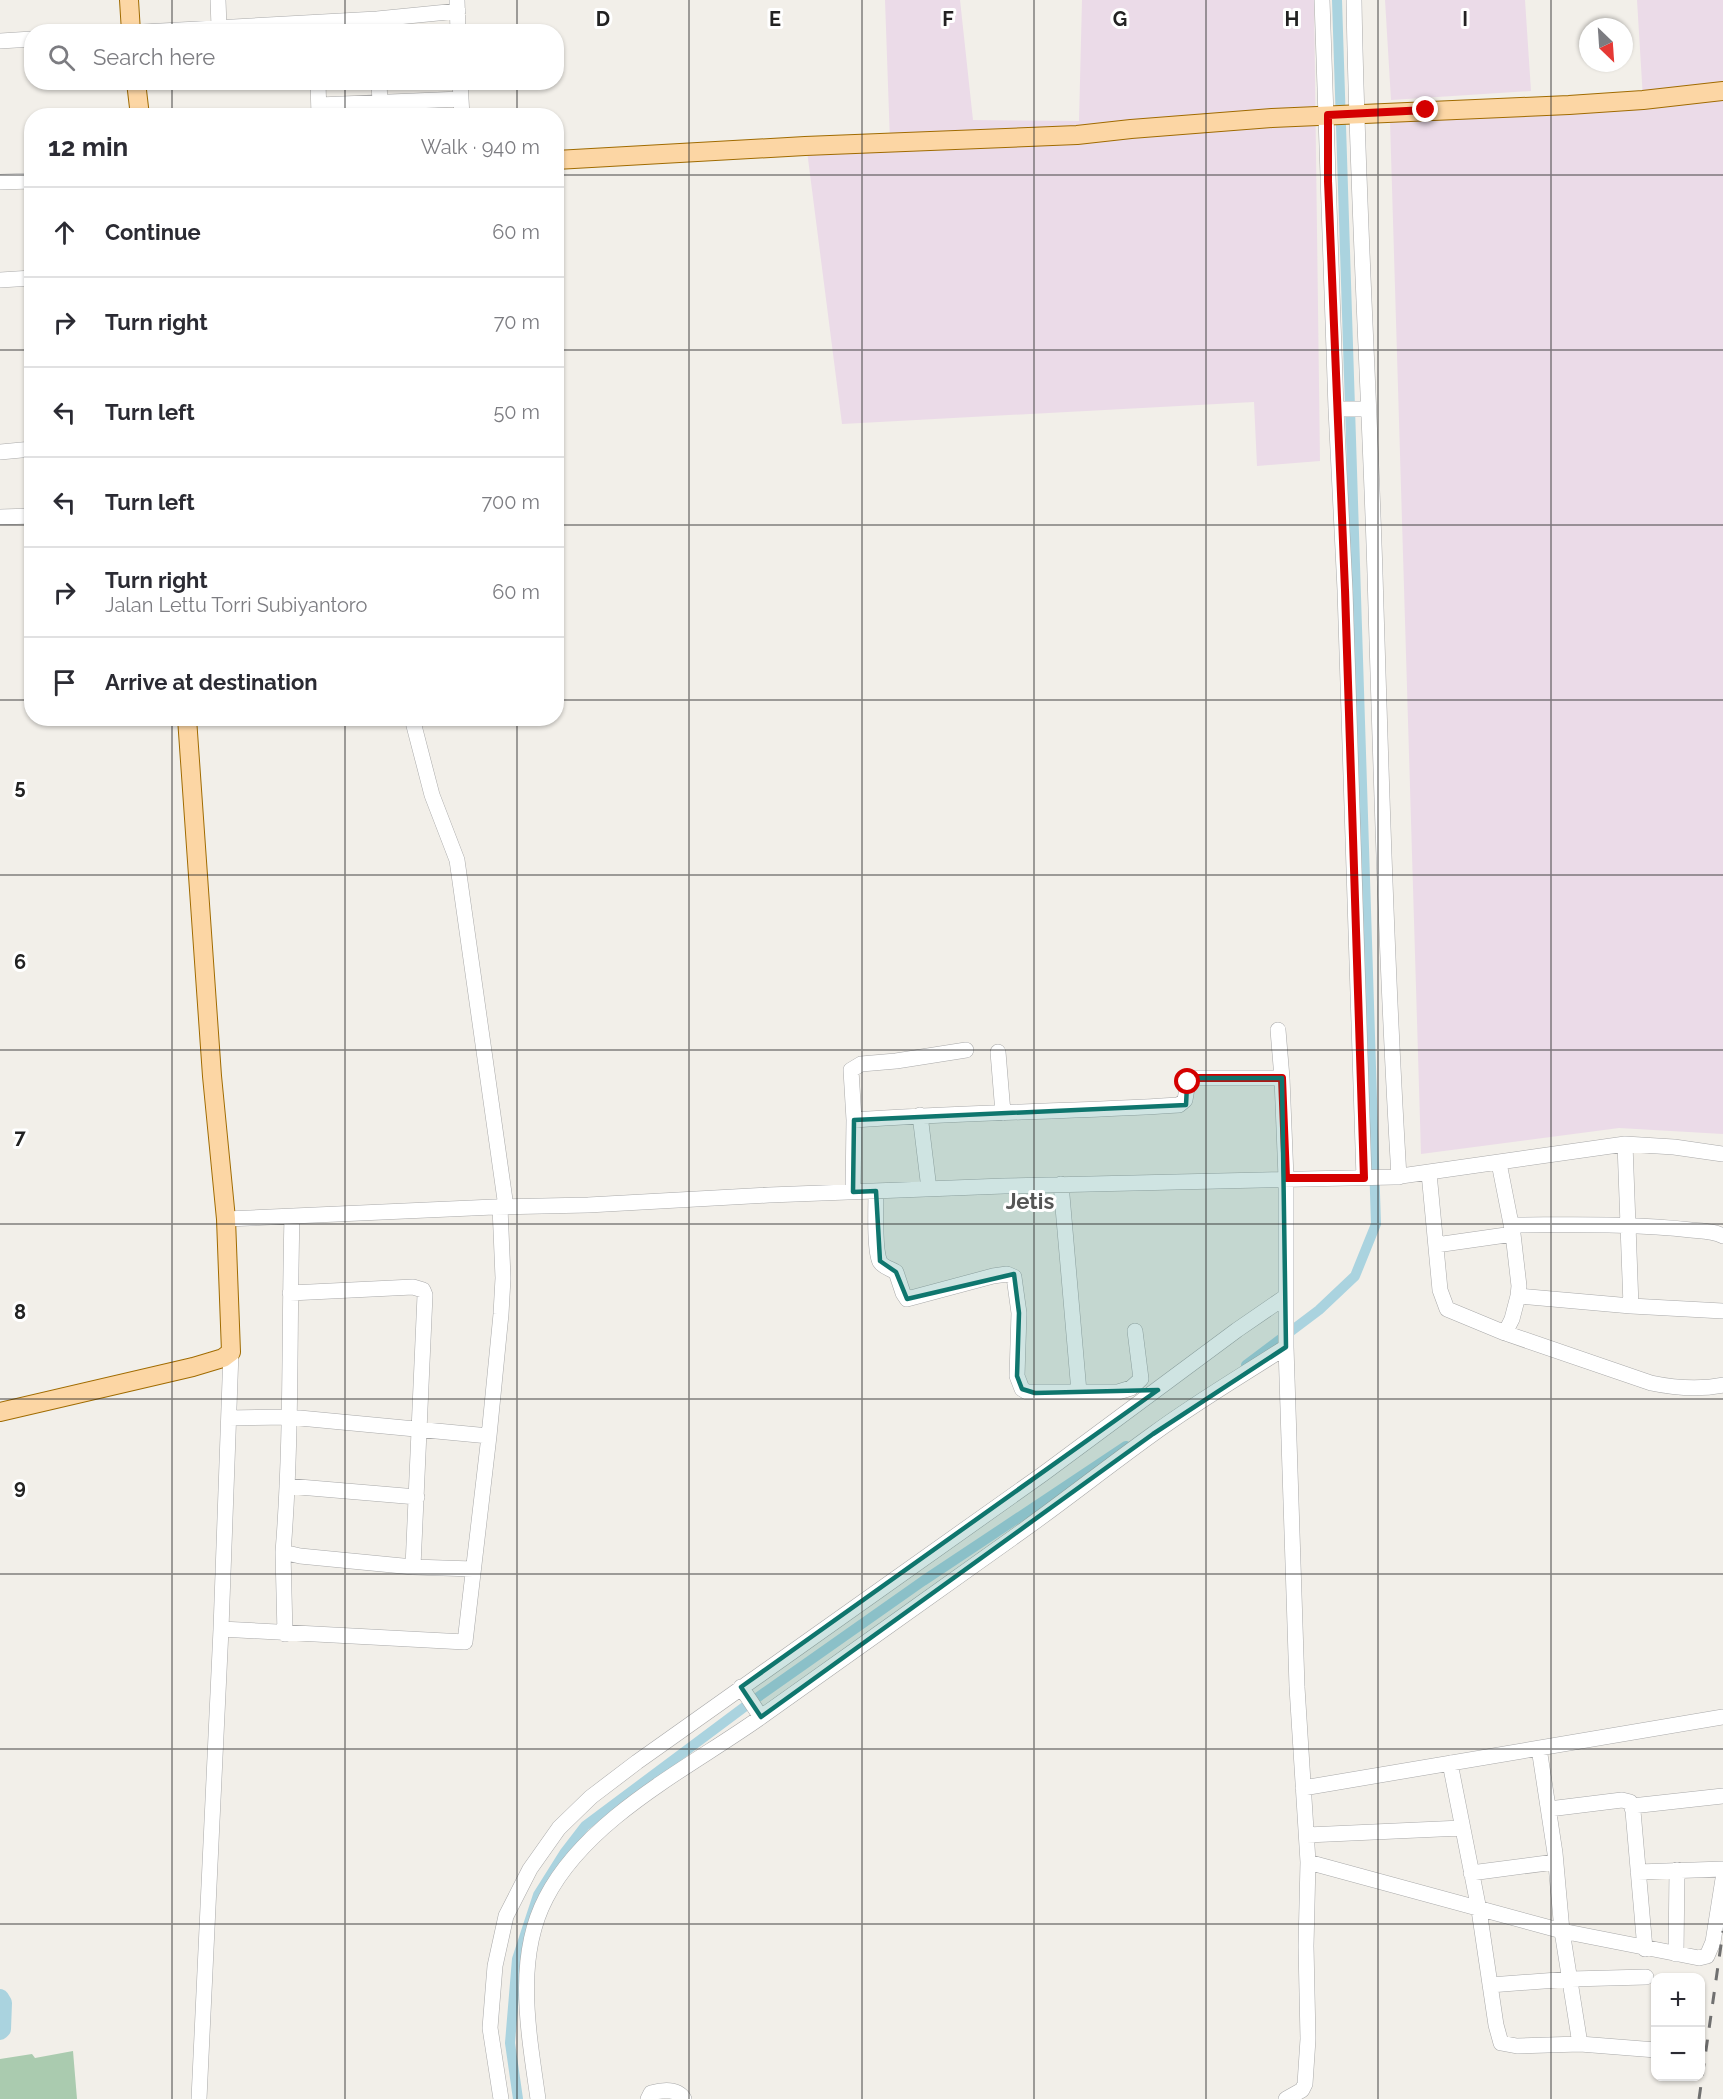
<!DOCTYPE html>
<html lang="en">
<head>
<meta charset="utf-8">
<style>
	:root { --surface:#fff; --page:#f7f7f7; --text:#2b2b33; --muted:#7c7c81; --line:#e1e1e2 }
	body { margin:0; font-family:Raleway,sans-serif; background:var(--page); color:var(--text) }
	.controls { position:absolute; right:18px; bottom:18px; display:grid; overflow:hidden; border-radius:12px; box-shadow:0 2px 4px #0004 }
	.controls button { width:54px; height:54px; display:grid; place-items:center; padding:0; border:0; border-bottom:2px solid var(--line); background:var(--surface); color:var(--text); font:30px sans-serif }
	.compass { position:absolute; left:1579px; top:18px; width:54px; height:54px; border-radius:50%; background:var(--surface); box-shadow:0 2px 4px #0004; rotate:155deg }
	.stop { position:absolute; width:18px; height:18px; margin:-14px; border:4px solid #d40000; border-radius:50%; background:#fff }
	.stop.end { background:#d40000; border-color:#fff; box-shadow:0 2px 6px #0008 }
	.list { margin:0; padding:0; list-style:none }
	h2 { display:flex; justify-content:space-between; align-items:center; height:78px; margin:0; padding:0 24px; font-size:26px }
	h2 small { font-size:20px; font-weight:400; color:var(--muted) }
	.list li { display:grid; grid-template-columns:39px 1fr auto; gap:18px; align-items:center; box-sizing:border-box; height:90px; padding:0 24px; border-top:2px solid var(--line) }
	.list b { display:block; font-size:22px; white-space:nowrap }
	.list p { margin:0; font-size:20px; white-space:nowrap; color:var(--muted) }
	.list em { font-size:20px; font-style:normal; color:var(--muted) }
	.icon { flex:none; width:33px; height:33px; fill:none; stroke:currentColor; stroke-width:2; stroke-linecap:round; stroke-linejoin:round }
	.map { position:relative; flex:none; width:1723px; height:2099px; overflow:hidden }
	.search { position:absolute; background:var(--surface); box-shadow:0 2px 4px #0004; left:24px; top:24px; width:540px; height:66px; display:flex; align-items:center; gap:15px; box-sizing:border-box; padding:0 21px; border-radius:24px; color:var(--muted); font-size:22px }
	.panel { position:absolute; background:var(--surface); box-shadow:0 2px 4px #0004; left:24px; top:108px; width:540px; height:618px; border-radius:24px }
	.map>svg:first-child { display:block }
	.industrial { fill:#ebdbe8 }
	.cemetery { fill:#aacbaf }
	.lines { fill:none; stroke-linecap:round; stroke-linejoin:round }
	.canal { stroke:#aad3df; stroke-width:10 }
	.river { stroke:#aad3df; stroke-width:18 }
	.minor-casing { stroke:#a9a9a9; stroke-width:16 }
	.major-casing { stroke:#a06b00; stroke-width:20 }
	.minor { stroke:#fff; stroke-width:15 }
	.major { stroke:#fcd6a4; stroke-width:18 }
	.rail { stroke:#707070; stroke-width:3; stroke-dasharray:12 12; stroke-linecap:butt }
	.route { stroke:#d40000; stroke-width:8 }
	.marked { fill:#0f766e; fill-opacity:0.2; stroke:#0f766e; stroke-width:4.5; stroke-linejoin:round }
	.grid { fill:none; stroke:#222; stroke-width:1.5; stroke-opacity:0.55 }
	.labels { text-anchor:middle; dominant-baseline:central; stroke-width:6; stroke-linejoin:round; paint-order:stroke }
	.quarter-label { font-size:22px; font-weight:bold; fill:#555; stroke:#fff }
	.grid-label { font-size:20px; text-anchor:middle; font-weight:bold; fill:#222; stroke:#fff; stroke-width:6; stroke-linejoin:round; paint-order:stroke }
</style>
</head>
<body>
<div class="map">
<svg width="1723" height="2099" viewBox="0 0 1723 2099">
	<rect width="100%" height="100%" fill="#f2efe9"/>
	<path class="industrial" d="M885 0H960L973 120 1079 121 1082 0H1314L1320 461 1257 466 1254 402 842 424 806 143 890 142Z
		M1385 0H1525L1531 91 1391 100Z
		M1637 0H1723V1134L1619 1128 1421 1154 1390 121 1643 99Z"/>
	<path class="cemetery" d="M73 2051 77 2099H0V2059L32 2054 35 2058Z"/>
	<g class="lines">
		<path class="canal" d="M1246 1365 1319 1310 1355 1276 1376 1224 1337 0
			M518 2099 510 2043 517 1959 538 1895 565 1852 585 1826 751 1702 923 1581 1126 1446"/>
		<path class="river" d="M0 1998 3 2003 2 2029 0 2031"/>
		<g class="minor-casing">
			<path id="minor" d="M218 0 219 27
				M457 0 458 32
				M1322 0 1336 409 1345 590 1364 1178
				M1354 0C1357 191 1369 382 1375 574 1381 775 1387 976 1399 1177
				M143 32 377 19 458 11
				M0 41 32 39
				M318 82 319 116
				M379 82 380 103
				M460 82 462 116
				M319 105 461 99
				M0 182 32 181
				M0 280 32 278
				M1336 409H1368
				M0 452 32 449
				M0 517 32 516
				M412 718 432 795 457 860 506 1207
				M1278 1030 1282 1078 1286 1178V1347L1297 1687 1308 1862 1306 1946 1308 2039 1305 2084 1302 2090 1286 2099
				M998 1052 1003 1113
				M920 1115 929 1189
				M854 1120C962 1112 1071 1112 1179 1105L1185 1100 1188 1082 1196 1078H1282
				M1625 1144 1631 1306
				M1499 1163 1513 1234 1519 1286 1518 1296 1512 1319 1505 1333
				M1429 1173 1440 1290 1447 1309 1505 1333 1651 1383C1675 1388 1699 1390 1723 1385
				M1061 1184 1079 1392
				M876 1191C876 1206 874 1250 880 1262 883 1267 891 1269 896 1272L903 1293 907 1299 993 1276 1007 1274 1014 1277 1019 1313 1017 1376 1022 1389 1027 1392H1118L1131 1388 1141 1379 1135 1331
				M853 1192 854 1120 851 1070 861 1064 896 1061 966 1050
				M226 1219 494 1207 588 1205 769 1195 1004 1186 1394 1177 1625 1144 1674 1147 1723 1154
				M1511 1225C1571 1225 1632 1223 1691 1230 1702 1231 1714 1231 1723 1236
				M1436 1245 1513 1234
				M290 1293 413 1287 423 1290 425 1295 413 1567 300 1556 283 1552C292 1441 289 1329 292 1217
				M1518 1296 1631 1306 1723 1311
				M229 1418 289 1417 489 1436
				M287 1486 417 1497
				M283 1552 285 1634
				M413 1567 473 1569
				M221 1629 465 1642 489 1436 501 1314 503 1278 500 1207
				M741 1687 761 1717
				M1539 1748 1555 1853 1562 1931 1580 2044
				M1450 1763 1479 1910 1496 2025 1501 2043 1517 2046 1580 2044 1656 2050
				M1303 1788 1723 1717
				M1632 1806 1723 1796
				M1549 1809 1622 1800 1630 1802 1633 1811 1645 1949
				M1307 1835 1462 1828
				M1308 1862 1562 1931 1699 1958 1707 1956 1713 1942 1723 1879
				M1638 1872 1723 1869
				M1471 1873 1555 1862
				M1676 1954 1677 1870
				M1490 1985 1571 1979 1646 1977
				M199 2099 221 1629 231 1352
				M501 2099 490 2028 495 1966 506 1916 530 1869 559 1828 591 1797 637 1762 1043 1474 1237 1330 1285 1297
				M538 2099C529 2034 514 1959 546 1898 587 1818 689 1768 761 1717 849 1654 937 1592 1025 1529 1068 1498 1110 1465 1153 1434 1195 1403 1241 1376 1286 1347
				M648 2099 651 2093C662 2090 677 2088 684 2099"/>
		</g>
		<g class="major-casing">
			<path id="major" d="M129 0 131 32
				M136 82 140 116
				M556 160 805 146 1077 135 1131 129 1272 118 1569 105 1643 100 1723 91
				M0 1412 193 1367 223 1358 231 1352 226 1219 212 1076 187 718"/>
		</g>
		<use href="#minor" class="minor"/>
		<use href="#major" class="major"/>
		<path class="rail" d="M1699 2099 1723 1931"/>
	</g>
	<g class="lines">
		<path class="route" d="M1188 1082 1196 1078H1282L1286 1178H1364L1345 590 1328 181V115L1426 110"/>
	</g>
	<path class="marked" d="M1196 1078H1282L1286 1347 1153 1434 761 1717 741 1687 1158 1390 1035 1393 1022 1389 1017 1376 1019 1313 1014 1274 907 1299 896 1272 880 1261 876 1191 853 1192 854 1120 1186 1105 1187 1085Z"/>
	<path class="grid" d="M172 0V32M345 0V32M517 0V32M689 0V2099M862 0V2099M1034 0V2099M1206 0V2099M1378 0V2099M1551 0V2099M172 82V116M345 82V116M517 82V116M0 175H32M556 175H1723M0 350H32M556 350H1723M0 525H32M556 525H1723M0 700H32M556 700H1723M172 718V2099M345 718V2099M517 718V2099M0 875H1723M0 1050H1723M0 1224H1723M0 1399H1723M0 1574H1723M0 1749H1723M0 1924H1723"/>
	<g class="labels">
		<g class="quarter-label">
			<text x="1030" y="1201">Jetis</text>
		</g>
	</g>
	<g class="grid-label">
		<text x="603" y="26">D</text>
		<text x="775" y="26">E</text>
		<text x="948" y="26">F</text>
		<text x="1120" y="26">G</text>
		<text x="1292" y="26">H</text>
		<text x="1465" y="26">I</text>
		<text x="20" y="794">5</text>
		<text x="20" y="969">6</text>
		<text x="20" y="1144">7</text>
		<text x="20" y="1319">8</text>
		<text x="20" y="1494">9</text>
	</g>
</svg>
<div class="controls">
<button>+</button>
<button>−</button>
</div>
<svg class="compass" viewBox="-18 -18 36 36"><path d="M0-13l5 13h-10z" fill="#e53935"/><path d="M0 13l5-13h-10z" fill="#7c7c81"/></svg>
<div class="stop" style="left:1188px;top:1082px"></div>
<div class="stop end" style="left:1426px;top:110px"></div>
<div class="search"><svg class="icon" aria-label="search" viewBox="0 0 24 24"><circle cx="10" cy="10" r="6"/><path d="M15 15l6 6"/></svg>Search here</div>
<section class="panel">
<h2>12 min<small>Walk · 940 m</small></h2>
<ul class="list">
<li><svg class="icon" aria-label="ahead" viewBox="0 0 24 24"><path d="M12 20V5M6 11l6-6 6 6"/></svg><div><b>Continue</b></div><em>60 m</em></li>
<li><svg class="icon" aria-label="right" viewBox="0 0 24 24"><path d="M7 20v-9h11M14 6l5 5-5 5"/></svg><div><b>Turn right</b></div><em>70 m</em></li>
<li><svg class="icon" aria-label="left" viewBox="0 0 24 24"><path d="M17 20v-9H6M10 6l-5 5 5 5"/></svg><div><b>Turn left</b></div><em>50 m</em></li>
<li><svg class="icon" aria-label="left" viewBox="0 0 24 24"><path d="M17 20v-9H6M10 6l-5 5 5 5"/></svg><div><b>Turn left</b></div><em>700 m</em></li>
<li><svg class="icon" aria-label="right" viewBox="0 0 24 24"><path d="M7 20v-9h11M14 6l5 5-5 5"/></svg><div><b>Turn right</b><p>Jalan Lettu Torri Subiyantoro</p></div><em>60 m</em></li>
<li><svg class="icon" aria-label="arrive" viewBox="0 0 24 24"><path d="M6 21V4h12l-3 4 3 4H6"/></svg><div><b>Arrive at destination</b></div></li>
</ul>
</section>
</div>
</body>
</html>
